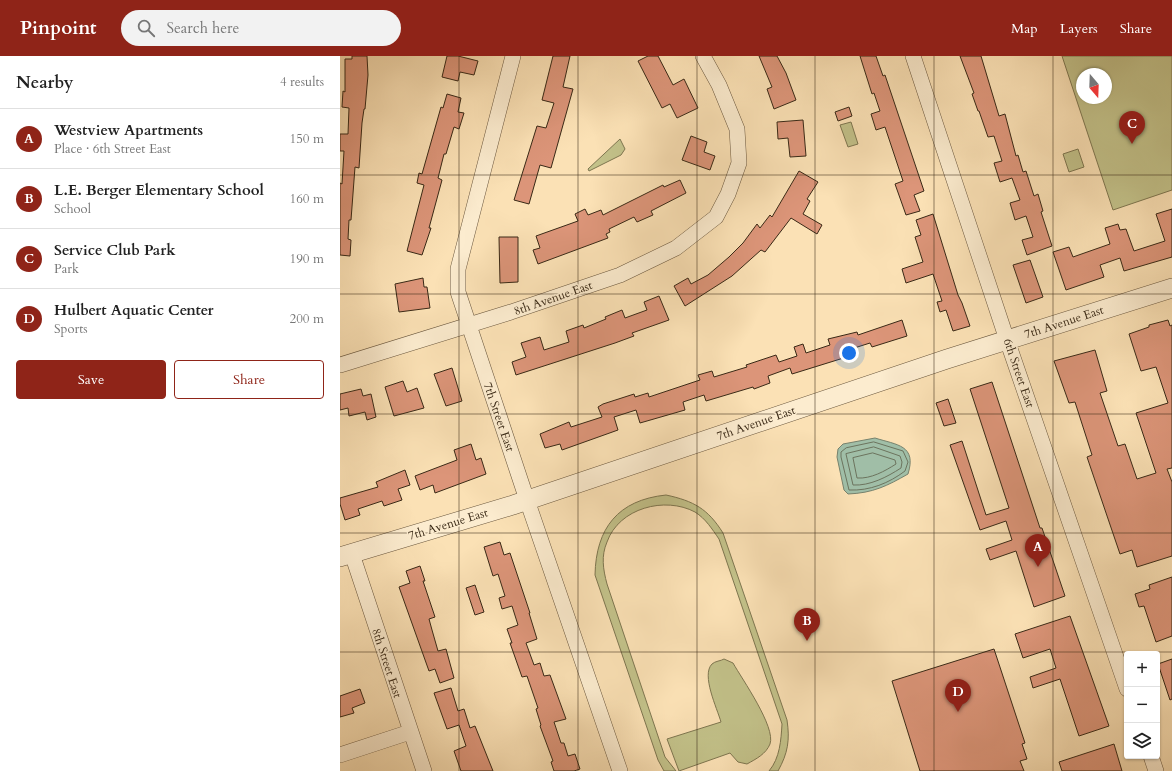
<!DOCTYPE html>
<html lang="en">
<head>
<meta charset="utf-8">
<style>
	:root { --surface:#fff; --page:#f2f2f2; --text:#222; --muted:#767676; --line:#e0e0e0; --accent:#8f2418 }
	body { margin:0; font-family:Cardo,serif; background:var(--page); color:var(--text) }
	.controls { position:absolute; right:12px; bottom:12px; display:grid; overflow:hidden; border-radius:4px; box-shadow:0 1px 3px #0004 }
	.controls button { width:36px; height:36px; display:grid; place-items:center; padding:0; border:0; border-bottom:1px solid var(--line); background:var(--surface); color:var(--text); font:20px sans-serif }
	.compass { position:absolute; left:736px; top:12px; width:36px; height:36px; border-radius:50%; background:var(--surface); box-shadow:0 1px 3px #0004; rotate:161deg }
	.you { position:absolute; left:509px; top:297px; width:14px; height:14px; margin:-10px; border:3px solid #fff; border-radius:50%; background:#1a73e8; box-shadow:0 0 0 6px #1a73e833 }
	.badge { display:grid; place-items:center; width:26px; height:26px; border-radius:50%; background:var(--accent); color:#fff; font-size:13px; font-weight:700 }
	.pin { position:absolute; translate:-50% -33px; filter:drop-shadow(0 1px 2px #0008) }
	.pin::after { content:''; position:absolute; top:21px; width:14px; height:12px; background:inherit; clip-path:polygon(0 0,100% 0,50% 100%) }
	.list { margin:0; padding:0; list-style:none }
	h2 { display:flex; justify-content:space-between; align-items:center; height:52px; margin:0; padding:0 16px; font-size:17px }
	h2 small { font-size:13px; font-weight:400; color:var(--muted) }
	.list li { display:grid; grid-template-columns:26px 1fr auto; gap:12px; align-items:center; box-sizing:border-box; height:60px; padding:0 16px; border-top:1px solid var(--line) }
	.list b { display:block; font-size:15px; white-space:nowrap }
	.list p { margin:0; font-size:13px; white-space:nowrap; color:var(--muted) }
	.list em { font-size:13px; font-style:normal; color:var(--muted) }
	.actions { display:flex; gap:8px; padding:12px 16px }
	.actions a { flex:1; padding:9px 0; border:1px solid var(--accent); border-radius:4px; text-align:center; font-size:14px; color:var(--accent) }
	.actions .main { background:var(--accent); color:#fff }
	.icon { flex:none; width:22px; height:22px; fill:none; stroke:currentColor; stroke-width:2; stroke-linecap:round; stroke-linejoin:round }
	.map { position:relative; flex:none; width:832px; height:715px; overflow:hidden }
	header { display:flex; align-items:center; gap:24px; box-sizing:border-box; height:56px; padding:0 20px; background:var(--accent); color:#fff }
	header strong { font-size:19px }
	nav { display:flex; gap:22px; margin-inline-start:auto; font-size:14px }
	.search { width:280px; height:36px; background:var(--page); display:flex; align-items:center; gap:10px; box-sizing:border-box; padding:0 14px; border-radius:22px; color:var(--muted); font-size:15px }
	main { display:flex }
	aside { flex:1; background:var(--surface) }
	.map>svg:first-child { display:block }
	.green { fill:#c3c28a; stroke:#7e7650; fill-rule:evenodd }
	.water { fill:#a0bea7; stroke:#77826d }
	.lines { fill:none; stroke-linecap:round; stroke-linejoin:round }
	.shore { stroke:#6c745e; stroke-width:1 }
	.building { fill:#dc9579; stroke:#392916 }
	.minor-casing { stroke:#6a573e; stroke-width:16 }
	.tertiary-casing { stroke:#6a573e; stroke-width:20 }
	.minor { stroke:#fceccf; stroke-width:15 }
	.tertiary { stroke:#fceccf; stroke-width:19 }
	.grid { fill:none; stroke:#392916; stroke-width:1; stroke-opacity:0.55 }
	.labels { text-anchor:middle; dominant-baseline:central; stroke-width:3; stroke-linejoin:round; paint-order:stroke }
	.street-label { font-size:12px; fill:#392916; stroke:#fceccf }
</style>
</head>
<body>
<header>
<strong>Pinpoint</strong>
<div class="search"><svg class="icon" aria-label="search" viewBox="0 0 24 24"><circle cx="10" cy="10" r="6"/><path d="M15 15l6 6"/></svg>Search here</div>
<nav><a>Map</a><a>Layers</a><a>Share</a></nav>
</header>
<main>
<aside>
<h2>Nearby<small>4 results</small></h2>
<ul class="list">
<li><span class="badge">A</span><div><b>Westview Apartments</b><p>Place · 6th Street East</p></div><em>150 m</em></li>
<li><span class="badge">B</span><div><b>L.E. Berger Elementary School</b><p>School</p></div><em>160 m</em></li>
<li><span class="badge">C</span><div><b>Service Club Park</b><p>Park</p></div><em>190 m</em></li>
<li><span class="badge">D</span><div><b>Hulbert Aquatic Center</b><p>Sports</p></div><em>200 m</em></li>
</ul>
<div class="actions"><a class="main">Save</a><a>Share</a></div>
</aside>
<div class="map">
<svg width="832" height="715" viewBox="0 0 832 715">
	<rect width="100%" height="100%" fill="#fbe1b5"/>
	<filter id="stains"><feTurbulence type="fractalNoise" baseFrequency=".005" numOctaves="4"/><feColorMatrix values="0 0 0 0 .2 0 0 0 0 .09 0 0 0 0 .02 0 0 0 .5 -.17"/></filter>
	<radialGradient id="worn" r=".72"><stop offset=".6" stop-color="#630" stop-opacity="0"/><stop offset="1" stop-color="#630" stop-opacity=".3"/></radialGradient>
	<path class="green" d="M722 0H832V134L773 154ZM742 18H766V42H742Z
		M511 66 518 88 508 91 500 69Z
		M280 83 285 93 281 99 249 115 248 113Z
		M738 93 744 111 729 116 723 98Z
		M326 439C354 445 368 453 383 477L447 664C450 684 448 697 438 715H429C440 702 441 684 442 668L379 483C372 473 366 463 355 456 325 440 279 452 267 486 261 500 263 513 267 528L325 701 336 715H324L318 704 255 519C256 472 278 444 326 439Z
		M384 603 393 607C402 623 436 671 430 688 426 698 416 703 407 708L398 706 390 697 339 715 327 683 381 666C377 652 361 619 372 608 375 605 381 605 384 603Z"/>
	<path class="water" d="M535 382C557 389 577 389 568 418 547 430 533 437 508 438L504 434 497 401 498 393 503 388Z"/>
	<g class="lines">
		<path class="shore" d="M534 386 563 395 568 406 565 415C549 427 530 435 509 434L501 401V396L506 392Z
			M534 391 560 400 562 406 561 412C547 421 530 430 513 429L506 398Z
			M533 397 555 404 556 408C545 415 531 423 517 422L513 402Z"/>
	</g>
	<path class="building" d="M12 0H27L28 19 25 53H24L22 67 19 112 15 111 11 164H9L8 183 11 184 10 200 0 199V127L2 128 4 95H0V78H8L9 52 2 51 3 35 5 36V3H12Z
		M107 0H118L138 5 134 19 120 16 118 25 102 21Z
		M213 0H230L223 31 233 33 211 112 200 109 189 148 174 144 197 70 206 72 214 47 202 44Z
		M308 0H318L333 29 344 23 358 52 337 62 330 48 322 52 298 5Z
		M419 0H437L446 17 456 44 434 53 427 33 432 31Z
		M520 0H536L543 20 545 19 584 135 574 139 580 155 566 159 555 128 563 125 545 71 536 74 531 58 540 55 534 37 532 38Z
		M620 0H641L659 60 665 58 676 100 678 99 683 116 686 115 694 140 698 138 703 155 701 156 712 190 687 199 682 184 693 181 686 160 675 164 670 147 680 144 672 122 660 126 654 107 662 105 654 80 648 81 639 55H638L632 38 634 37Z
		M107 38 121 42 118 56 124 57 119 73 114 71 106 98H104L98 122 102 124 89 172H91L82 199 67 195 84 129 77 127 79 117 82 118 101 51 103 52Z
		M509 51 512 60 498 65 495 56Z
		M463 64 466 100 450 101 448 82 438 83 437 66Z
		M351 80 367 86 364 96 375 100 370 114 342 104Z
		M459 115 478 126 467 143 470 145 463 158 482 169 477 178 451 162 425 196 421 194 392 220 345 250 334 230 348 222 351 228 368 219 389 201 403 187 417 168 420 172 430 159 432 161Z
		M340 124 346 137 311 155 313 159 297 166 294 161 269 173 270 176 266 178 268 182 198 208 193 194 200 192 196 180 238 165 235 158 245 153 248 159 261 154 263 159 323 129 324 131Z
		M832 153V201L784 215 780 202 760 209 764 221 726 234 713 196 729 191 733 201 770 188 765 172 778 168 780 174 786 173 794 195 825 185 816 158Z
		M593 158 618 239 622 247 630 270 613 275 606 254 600 256 597 246 602 245 593 218 566 227 562 213 583 206 575 181 581 179 576 164Z
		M159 181H178V226L160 227Z
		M690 204 703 241 686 247 673 209Z
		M83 222 84 231H87L90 252 59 256 55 228Z
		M319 240 329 264 292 277 294 280 275 287 176 319 172 306 186 301 181 287 200 281 204 294 229 286 226 275 243 269 244 272 266 263 265 261 282 254 285 262 307 254 304 246Z
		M562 264 567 280 532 291 530 287 508 294 510 300 452 318 450 312 428 320 430 327 414 333 413 331 366 345 364 339 343 346 345 354 300 367 296 354 274 361 278 374 222 394 220 388 205 392 200 378 229 366 231 371 262 361 258 351 263 348 294 338 295 341 308 337 309 341 360 324 358 319 372 315 374 321 407 311 406 309 436 299 439 306 457 300 454 291 463 288 466 297 490 289 488 283 517 276 518 279Z
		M828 264 830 270 832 269V412L827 413 832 426V500L797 511 792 494 780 498 747 401 752 399 735 346 729 347 714 305 755 294 767 335 760 337 778 390 785 388 797 423 816 417 796 357 828 347 816 311 801 315 789 278 809 271V269Z
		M112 312 122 345 106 350 94 318Z
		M63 325 67 336 77 332 84 352 54 360 45 331Z
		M652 326 700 472H702L725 540 694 551 676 495 650 504 646 493 672 484 666 465 640 474 610 389 622 385 646 459 669 452 630 333Z
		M21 333 23 340 31 338 36 361 27 364 25 356 9 360 8 352 0 354V338Z
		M608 343 616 367 604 370 596 347Z
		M131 388 136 404 141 402 146 418 95 437 93 429 80 434 75 420 117 404 114 394Z
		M65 414 70 429 58 433 62 444 44 450 42 445 18 453 20 459 5 464 0 448V442L38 431 36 426Z
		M160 486 164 499 170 497 190 557H189L197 583 186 587 194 609 200 607 204 620 210 619 226 663 214 666 221 687H224L228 700 235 698 240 713 234 715H214L211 706 213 705 200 670 201 669 196 653 198 652 187 620 182 621 170 587H172L167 573 178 569 172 550 162 553 159 542 165 540 158 518 153 520 144 491Z
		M80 510 85 525H83L95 561 89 563 92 574 98 595 106 593 114 622 100 627 95 613 89 615 59 531 70 527 66 515Z
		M832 521V580L816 586 804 550 799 551 795 538 810 533 809 529Z
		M135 529 144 556 135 559 126 532Z
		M730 560 769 670 739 680 720 623 693 632 690 621 716 612 710 593 683 602 675 578Z
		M654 593 685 687 682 688 687 703 680 705 684 715H580L552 625Z
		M832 603V643L830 644 818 608Z
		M111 632 118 655 124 653 130 672 135 670 153 715H121L114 695 126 690 119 669 107 673 94 637Z
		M20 633 25 647 12 652 14 657 0 661V640Z
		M774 688 782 715H722L719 706Z"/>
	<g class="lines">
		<g class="minor-casing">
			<path id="minor" d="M173 0 118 213V236L187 444 280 715
				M573 0 667 284 787 633
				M0 309 171 256 280 219 336 192 376 161 388 138 399 107 397 73 379 29 363 0
				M12 498 84 715
				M0 699 70 676
				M811 700 816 715"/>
		</g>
		<g class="tertiary-casing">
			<path id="tertiary" d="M0 501 173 449 607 303 832 232"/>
		</g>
		<use href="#minor" class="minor"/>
		<use href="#tertiary" class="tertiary"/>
	</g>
	<path class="grid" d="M119 0V715M238 0V715M357 0V715M475 0V715M594 0V715M713 0V715M0 119H832M0 238H832M0 358H832M0 477H832M0 596H832"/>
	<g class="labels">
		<g class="street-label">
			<text transform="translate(213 242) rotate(-19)">8th Avenue East</text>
			<text transform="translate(724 266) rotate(-18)">7th Avenue East</text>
			<text transform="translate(679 317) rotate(71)">6th Street East</text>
			<text transform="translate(159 361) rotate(71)">7th Street East</text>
			<text transform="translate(416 367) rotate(-19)">7th Avenue East</text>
			<text transform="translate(108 468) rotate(-17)">7th Avenue East</text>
			<text transform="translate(47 607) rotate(72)">8th Street East</text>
		</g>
	</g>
	<rect width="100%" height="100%" filter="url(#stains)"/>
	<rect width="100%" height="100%" fill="url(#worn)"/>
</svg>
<div class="controls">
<button>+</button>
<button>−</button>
<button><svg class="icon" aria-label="layers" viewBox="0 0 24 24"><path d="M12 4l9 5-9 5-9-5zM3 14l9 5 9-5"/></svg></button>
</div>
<svg class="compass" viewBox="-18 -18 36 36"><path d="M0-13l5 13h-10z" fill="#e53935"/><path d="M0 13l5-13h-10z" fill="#767676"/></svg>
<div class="you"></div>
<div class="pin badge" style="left:698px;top:511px">A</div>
<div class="pin badge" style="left:467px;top:585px">B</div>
<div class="pin badge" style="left:792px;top:88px">C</div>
<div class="pin badge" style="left:618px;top:656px">D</div>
</div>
</main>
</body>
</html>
